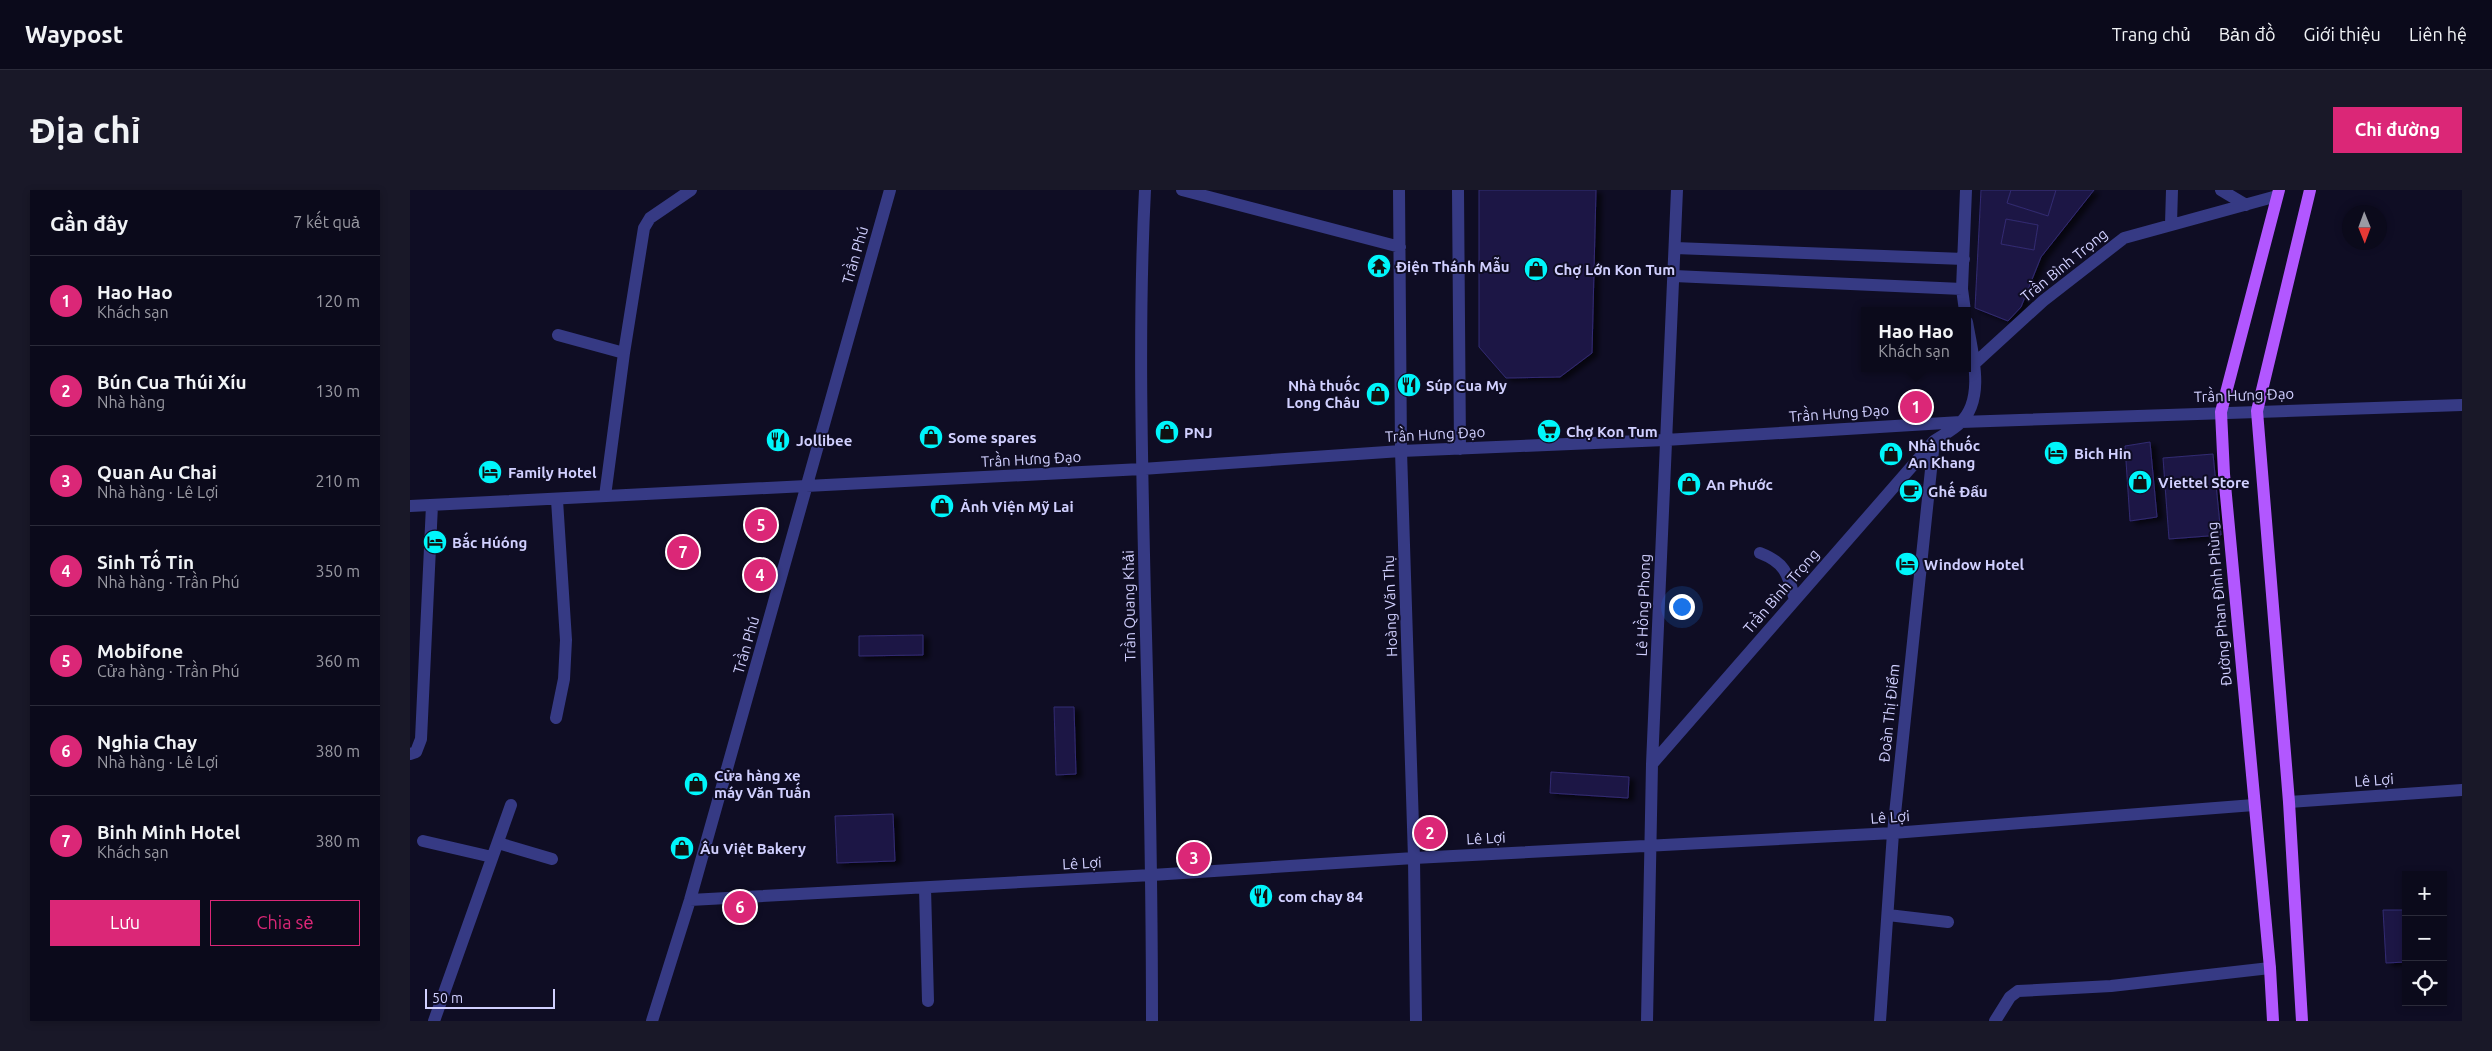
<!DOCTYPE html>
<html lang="vi">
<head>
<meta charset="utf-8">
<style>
	:root { --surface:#0b0a1b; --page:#191828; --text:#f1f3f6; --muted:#9a9aa3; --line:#2b2b3a; --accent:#db2777 }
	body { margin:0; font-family:Ubuntu,sans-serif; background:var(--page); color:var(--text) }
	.controls { position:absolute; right:15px; bottom:15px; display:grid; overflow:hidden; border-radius:0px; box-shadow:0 2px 8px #0003 }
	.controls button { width:45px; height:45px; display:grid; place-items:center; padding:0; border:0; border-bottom:1px solid var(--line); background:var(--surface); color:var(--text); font:25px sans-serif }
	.compass { position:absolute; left:1932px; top:15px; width:45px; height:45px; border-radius:50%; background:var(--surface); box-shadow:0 2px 8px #0003; rotate:179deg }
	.scale { position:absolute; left:15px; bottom:12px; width:130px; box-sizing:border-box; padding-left:5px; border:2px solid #d1d0ff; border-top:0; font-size:14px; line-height:18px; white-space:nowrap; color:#d1d0ff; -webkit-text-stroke:4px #0f0d24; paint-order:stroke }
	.you { position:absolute; left:1271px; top:416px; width:18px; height:18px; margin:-12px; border:4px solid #fff; border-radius:50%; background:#1a73e8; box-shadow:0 0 0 8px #1a73e833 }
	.badge { display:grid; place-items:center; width:32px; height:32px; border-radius:50%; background:var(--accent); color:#fff; font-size:16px; font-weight:700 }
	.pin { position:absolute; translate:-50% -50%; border:2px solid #fff; box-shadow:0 1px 5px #0006 }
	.popup { position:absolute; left:1451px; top:117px; width:110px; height:65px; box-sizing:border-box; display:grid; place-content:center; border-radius:0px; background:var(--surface); filter:drop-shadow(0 1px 4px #0005); font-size:16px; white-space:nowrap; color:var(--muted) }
	.popup b { font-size:19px; color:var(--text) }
	.popup::after { content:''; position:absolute; left:50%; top:100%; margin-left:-10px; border:10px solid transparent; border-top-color:var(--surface) }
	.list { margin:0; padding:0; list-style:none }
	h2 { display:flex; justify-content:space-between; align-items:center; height:65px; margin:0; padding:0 20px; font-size:21px }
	h2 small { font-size:16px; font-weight:400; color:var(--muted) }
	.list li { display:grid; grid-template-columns:32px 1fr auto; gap:15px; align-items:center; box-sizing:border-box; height:90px; padding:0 20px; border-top:1px solid var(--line) }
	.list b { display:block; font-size:19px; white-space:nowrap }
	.list p { margin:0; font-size:16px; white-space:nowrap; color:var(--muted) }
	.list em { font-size:16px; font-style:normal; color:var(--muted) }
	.actions { display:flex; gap:10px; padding:15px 20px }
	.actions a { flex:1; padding:11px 0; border:1px solid var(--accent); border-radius:0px; text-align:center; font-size:18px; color:var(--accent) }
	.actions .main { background:var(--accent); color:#fff }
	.icon { flex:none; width:28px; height:28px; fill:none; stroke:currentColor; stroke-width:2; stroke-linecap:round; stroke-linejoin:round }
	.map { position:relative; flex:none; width:2052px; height:831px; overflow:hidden; border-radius:0px }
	header { display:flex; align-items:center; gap:30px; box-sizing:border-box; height:70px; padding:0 25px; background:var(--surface); border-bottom:1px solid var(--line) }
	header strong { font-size:24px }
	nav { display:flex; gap:28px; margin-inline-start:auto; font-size:18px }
	.intro { display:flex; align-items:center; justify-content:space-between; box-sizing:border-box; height:120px; padding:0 30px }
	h1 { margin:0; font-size:35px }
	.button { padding:12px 22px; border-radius:0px; background:var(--accent); color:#fff; font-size:18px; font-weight:700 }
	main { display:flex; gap:30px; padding:0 30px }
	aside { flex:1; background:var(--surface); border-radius:0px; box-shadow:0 2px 8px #0003 }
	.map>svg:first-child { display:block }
	.building { fill:#1e1945; stroke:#322a72; filter:url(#shadow) }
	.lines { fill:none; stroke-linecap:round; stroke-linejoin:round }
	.minor { stroke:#363a84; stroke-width:12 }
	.major { stroke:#b257ff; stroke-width:12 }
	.labels { text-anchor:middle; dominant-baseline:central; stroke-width:4; stroke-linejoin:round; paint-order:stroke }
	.street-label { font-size:15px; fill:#d1d0ff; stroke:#0f0d24 }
	.poi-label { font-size:15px; font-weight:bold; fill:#d1d0ff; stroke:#0f0d24; text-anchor:start }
</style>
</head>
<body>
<header>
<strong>Waypost</strong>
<nav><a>Trang chủ</a><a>Bản đồ</a><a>Giới thiệu</a><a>Liên hệ</a></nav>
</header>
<div class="intro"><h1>Địa chỉ</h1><a class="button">Chỉ đường</a></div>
<main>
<aside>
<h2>Gần đây<small>7 kết quả</small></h2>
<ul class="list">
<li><span class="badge">1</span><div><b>Hao Hao</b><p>Khách sạn</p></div><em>120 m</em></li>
<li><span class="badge">2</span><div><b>Bún Cua Thúi Xíu</b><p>Nhà hàng</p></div><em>130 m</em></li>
<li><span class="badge">3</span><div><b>Quan Au Chai</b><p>Nhà hàng · Lê Lợi</p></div><em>210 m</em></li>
<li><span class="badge">4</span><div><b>Sinh Tố Tin</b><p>Nhà hàng · Trần Phú</p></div><em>350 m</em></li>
<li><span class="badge">5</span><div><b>Mobifone</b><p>Cửa hàng · Trần Phú</p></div><em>360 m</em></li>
<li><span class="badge">6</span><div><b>Nghia Chay</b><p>Nhà hàng · Lê Lợi</p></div><em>380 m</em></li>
<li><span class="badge">7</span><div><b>Binh Minh Hotel</b><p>Khách sạn</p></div><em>380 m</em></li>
</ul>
<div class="actions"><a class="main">Lưu</a><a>Chia sẻ</a></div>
</aside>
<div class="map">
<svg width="2052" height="831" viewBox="0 0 2052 831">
	<defs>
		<filter id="shadow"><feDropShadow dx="5.5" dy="3" stdDeviation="2.5" flood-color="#0009"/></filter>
	</defs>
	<rect width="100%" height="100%" fill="#0f0d24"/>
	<path class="building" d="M1069 0H1186L1182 163 1150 187 1096 188 1069 157Z
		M1571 0H1684L1631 67 1611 117 1598 131 1565 118Z
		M1601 0H1646L1638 26 1597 13Z
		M1596 29 1628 35 1624 60 1591 54Z
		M1740 252 1747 327 1720 331 1715 256Z
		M1803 264 1811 345 1759 349 1753 268Z
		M513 445V465L449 466V446Z
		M644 517H664L666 584 646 585Z
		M1141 582 1219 587 1218 608 1140 603Z
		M483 624 485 671 427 673 425 626Z
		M1973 720H1996V772L1976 773Z"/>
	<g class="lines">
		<path class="minor" d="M735 0C728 136 732 273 735 409 739 550 742 690 742 831
			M772 0 990 57
			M989 0 991 261 1004 668 1006 831
			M1048 0 1050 259
			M1811 0 1836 15
			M1761 34 1762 0
			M1265 58 1554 69
			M1264 86 1552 99
			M1555 121 1552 99 1556 0
			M148 145 214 163
			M1564 174 1633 111 1714 48 1867 6
			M195 306 214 163 234 38 240 28 281 0
			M0 316 732 279 991 261 1255 250 1551 232 2052 215
			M1350 363C1376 373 1378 385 1385 410
			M146 528 154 489 156 450 147 310
			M0 564 6 562 11 549 22 315
			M1242 574 1524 251
			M1879 612 2052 600
			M13 651 82 667
			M88 653 142 669
			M515 698 518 811
			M280 710 742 685 1004 668 1483 643 1844 615
			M1478 725 1538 732
			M24 831 101 615
			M242 831 280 710 480 0
			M1237 831 1242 574 1267 0
			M1470 831 1483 643 1524 251C1533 245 1543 240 1550 233 1576 209 1562 162 1557 132
			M1585 831 1600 807 1608 801 1701 796 1860 778"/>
		<path class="major" d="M1863 831 1860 778 1814 284 1811 222 1869 0
			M1892 831 1879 612 1847 221 1900 0"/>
	</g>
	<defs>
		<g id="temple-disc" transform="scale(1.25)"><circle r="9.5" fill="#00f6fb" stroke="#0f0d24"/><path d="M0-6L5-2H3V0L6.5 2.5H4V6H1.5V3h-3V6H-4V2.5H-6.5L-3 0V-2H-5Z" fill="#111"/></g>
		<g id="shop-disc" transform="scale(1.25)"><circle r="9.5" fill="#00f6fb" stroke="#0f0d24"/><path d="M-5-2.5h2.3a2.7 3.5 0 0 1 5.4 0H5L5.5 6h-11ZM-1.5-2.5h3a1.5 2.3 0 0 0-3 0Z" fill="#111"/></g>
		<g id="restaurant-disc" transform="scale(1.25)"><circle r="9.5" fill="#00f6fb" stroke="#0f0d24"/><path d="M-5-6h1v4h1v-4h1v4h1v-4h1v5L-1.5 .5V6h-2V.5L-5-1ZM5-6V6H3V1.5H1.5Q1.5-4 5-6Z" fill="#111"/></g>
		<g id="supermarket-disc" transform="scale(1.25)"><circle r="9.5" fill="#00f6fb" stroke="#0f0d24"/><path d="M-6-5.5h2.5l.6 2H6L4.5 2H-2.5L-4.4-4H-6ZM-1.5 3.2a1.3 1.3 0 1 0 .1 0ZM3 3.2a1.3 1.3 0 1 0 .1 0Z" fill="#111"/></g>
		<g id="hotel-disc" transform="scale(1.25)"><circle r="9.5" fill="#00f6fb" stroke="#0f0d24"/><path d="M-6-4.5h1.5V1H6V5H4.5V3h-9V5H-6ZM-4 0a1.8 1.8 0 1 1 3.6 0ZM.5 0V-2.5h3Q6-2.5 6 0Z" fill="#111"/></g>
		<g id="cafe-disc" transform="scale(1.25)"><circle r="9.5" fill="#00f6fb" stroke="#0f0d24"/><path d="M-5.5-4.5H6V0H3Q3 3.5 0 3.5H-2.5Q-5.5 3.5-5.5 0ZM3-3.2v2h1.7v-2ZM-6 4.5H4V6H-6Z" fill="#111"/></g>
	</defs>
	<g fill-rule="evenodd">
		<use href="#temple-disc" x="969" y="76"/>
		<use href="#shop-disc" x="1126" y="79"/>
		<use href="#restaurant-disc" x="999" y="195"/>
		<use href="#shop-disc" x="968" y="204"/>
		<use href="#supermarket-disc" x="1139" y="241"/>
		<use href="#shop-disc" x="757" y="242"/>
		<use href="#shop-disc" x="521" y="247"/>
		<use href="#restaurant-disc" x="368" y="250"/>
		<use href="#hotel-disc" x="1646" y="263"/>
		<use href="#shop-disc" x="1481" y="264"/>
		<use href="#hotel-disc" x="80" y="282"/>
		<use href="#shop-disc" x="1730" y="292"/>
		<use href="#shop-disc" x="1279" y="294"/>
		<use href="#cafe-disc" x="1501" y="301"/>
		<use href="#shop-disc" x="532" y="316"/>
		<use href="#hotel-disc" x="25" y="352"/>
		<use href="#hotel-disc" x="1497" y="374"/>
		<use href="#shop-disc" x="286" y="594"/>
		<use href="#shop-disc" x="272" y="658"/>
		<use href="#restaurant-disc" x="851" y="706"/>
	</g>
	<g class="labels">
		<g class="street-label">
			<text transform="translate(445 65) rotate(-74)">Trần Phú</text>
			<text transform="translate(1654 75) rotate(-39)">Trần Bình Trọng</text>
			<text transform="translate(1834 205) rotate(-2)">Trần Hưng Đạo</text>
			<text transform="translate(1429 223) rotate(-4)">Trần Hưng Đạo</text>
			<text transform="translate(1025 244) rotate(-3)">Trần Hưng Đạo</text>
			<text transform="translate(621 269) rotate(-3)">Trần Hưng Đạo</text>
			<text transform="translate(1371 401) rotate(-49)">Trần Bình Trọng</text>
			<text transform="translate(1809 414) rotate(-95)">Đường Phan Đình Phùng</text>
			<text transform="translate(1233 415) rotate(-88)">Lê Hồng Phong</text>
			<text transform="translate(719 416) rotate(-91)">Trần Quang Khải</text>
			<text transform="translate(980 416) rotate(-92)">Hoàng Văn Thụ</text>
			<text transform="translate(336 455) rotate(-74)">Trần Phú</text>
			<text transform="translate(1479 523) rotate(-84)">Đoàn Thị Điểm</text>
			<text transform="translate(1964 590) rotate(-4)">Lê Lợi</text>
			<text transform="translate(1480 627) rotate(-4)">Lê Lợi</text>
			<text transform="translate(1076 648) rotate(-3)">Lê Lợi</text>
			<text transform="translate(672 673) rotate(-3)">Lê Lợi</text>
		</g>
		<g class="poi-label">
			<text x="986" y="76">Điện Thánh Mẫu</text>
			<text x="1144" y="79">Chợ Lớn Kon Tum</text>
			<text x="950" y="195" text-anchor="end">Nhà thuốc<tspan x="950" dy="17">Long Châu</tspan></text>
			<text x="1016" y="195">Súp Cua My</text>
			<text x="1156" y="241">Chợ Kon Tum</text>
			<text x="774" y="242">PNJ</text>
			<text x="538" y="247">Some spares</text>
			<text x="386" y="250">Jollibee</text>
			<text x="1498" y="255">Nhà thuốc<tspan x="1498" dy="17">An Khang</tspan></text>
			<text x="1664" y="263">Bich Hin</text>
			<text x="98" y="282">Family Hotel</text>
			<text x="1748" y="292">Viettel Store</text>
			<text x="1296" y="294">An Phước</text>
			<text x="1518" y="301">Ghế Đẩu</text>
			<text x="550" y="316">Ảnh Viện Mỹ Lai</text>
			<text x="42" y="352">Bắc Húóng</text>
			<text x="1514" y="374">Window Hotel</text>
			<text x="304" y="585">Cửa hàng xe<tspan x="304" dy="17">máy Văn Tuấn</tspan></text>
			<text x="290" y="658">Âu Việt Bakery</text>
			<text x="868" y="706">com chay 84</text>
		</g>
	</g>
</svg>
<div class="controls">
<button>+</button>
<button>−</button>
<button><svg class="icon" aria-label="locate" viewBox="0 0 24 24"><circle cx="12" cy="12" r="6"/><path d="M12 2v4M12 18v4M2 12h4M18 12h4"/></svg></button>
</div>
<svg class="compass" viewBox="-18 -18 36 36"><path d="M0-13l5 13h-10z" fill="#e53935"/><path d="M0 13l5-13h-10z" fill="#9a9aa3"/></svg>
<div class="scale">50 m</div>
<div class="you"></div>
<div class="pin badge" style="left:1506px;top:217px">1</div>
<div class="popup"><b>Hao Hao</b>Khách sạn</div>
<div class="pin badge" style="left:1020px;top:643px">2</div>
<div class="pin badge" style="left:784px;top:668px">3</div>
<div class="pin badge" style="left:350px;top:385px">4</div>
<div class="pin badge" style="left:351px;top:335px">5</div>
<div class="pin badge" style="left:330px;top:717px">6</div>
<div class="pin badge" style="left:273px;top:362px">7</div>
</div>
</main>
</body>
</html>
